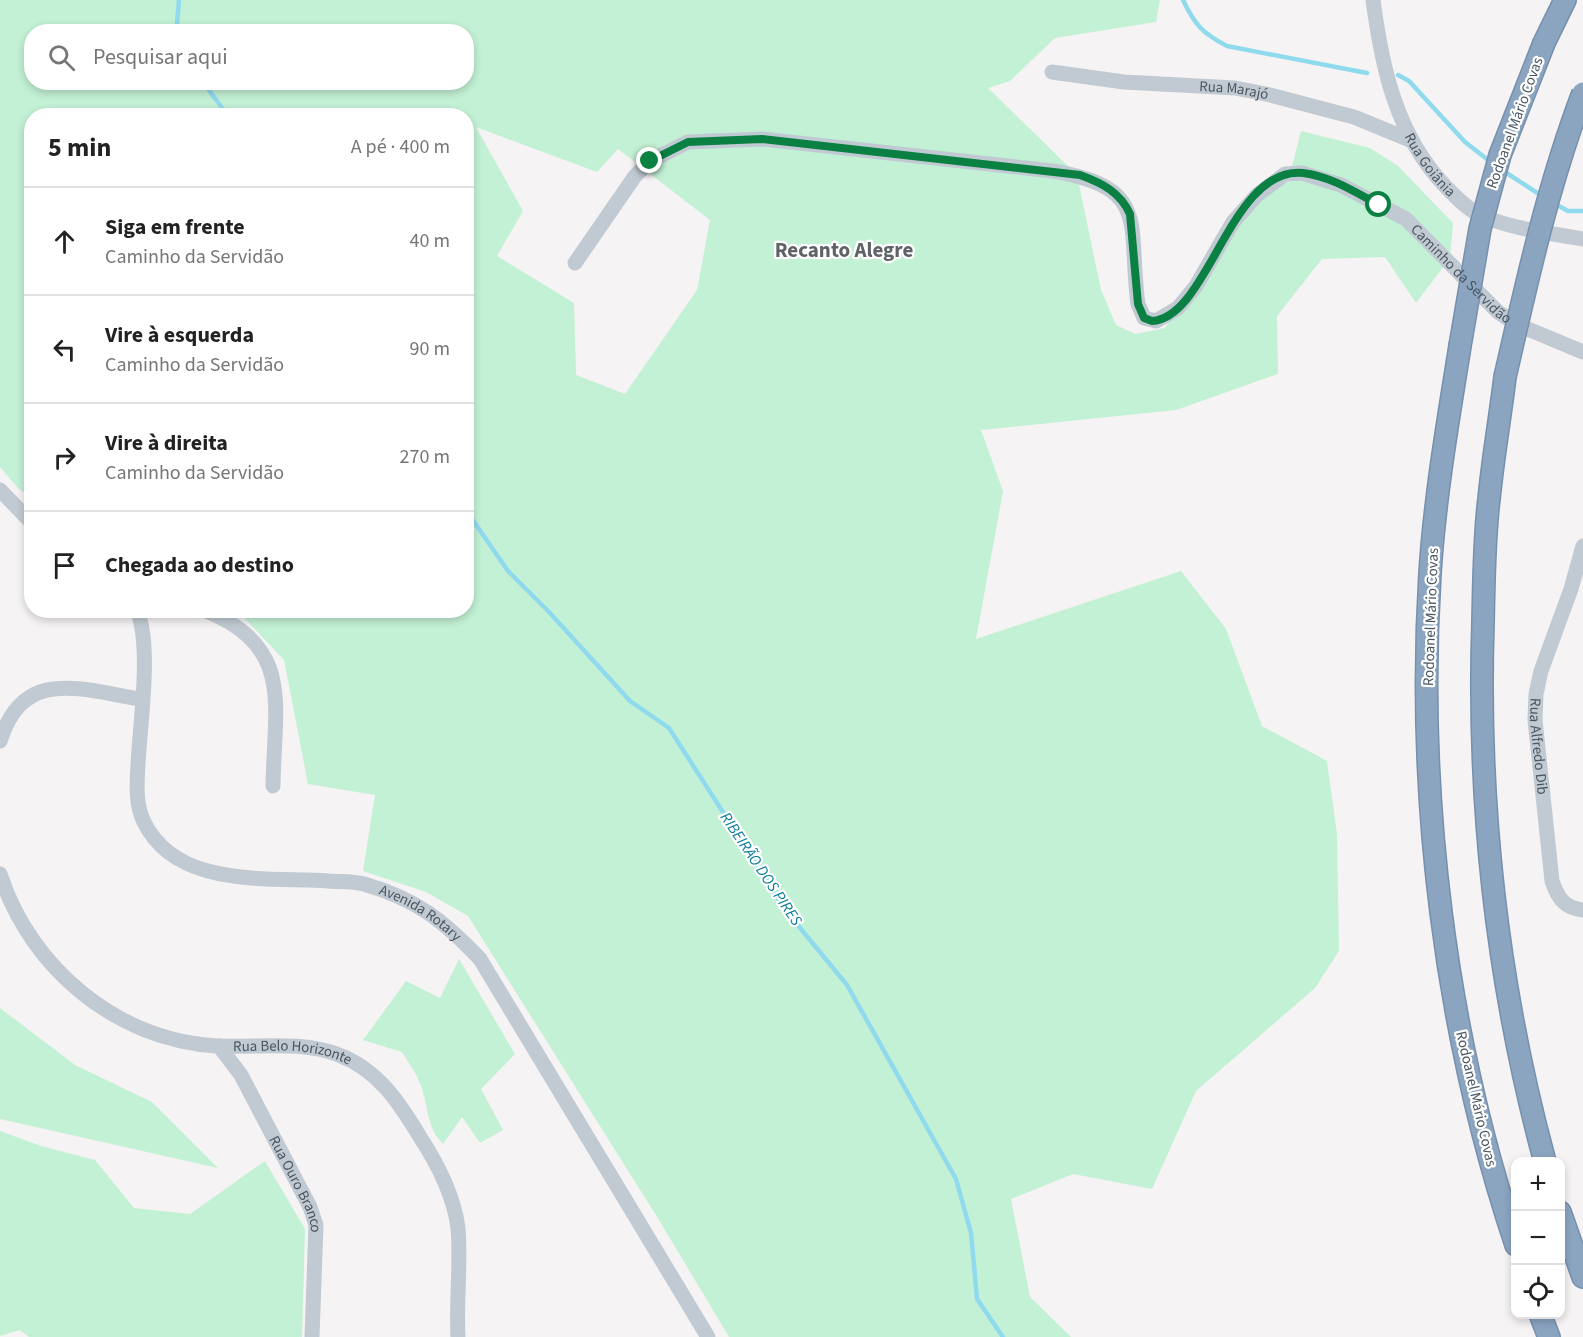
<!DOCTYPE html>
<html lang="pt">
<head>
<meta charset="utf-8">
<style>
	:root { --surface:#fff; --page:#f2f2f2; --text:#222; --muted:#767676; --line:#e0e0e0 }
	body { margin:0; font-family:"Source Sans 3",sans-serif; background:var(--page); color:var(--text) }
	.controls { position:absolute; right:18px; bottom:18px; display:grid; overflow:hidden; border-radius:12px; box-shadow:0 3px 9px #0003 }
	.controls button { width:54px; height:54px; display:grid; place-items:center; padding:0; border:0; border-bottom:2px solid var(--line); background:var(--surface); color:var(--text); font:30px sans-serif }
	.stop { position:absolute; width:18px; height:18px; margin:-14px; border:4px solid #0b8043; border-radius:50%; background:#fff }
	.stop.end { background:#0b8043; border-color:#fff; box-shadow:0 2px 6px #0008 }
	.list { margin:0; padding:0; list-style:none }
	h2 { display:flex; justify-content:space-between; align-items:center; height:78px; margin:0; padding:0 24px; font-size:26px }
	h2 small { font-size:20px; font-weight:400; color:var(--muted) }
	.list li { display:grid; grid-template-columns:39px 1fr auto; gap:18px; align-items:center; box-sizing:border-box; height:108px; padding:0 24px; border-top:2px solid var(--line) }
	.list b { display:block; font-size:22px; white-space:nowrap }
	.list p { margin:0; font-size:20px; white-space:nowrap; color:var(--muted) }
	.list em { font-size:20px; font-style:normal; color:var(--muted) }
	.icon { flex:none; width:33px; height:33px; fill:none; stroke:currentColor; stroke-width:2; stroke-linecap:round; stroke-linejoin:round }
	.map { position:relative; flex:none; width:1583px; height:1337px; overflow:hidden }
	.search { position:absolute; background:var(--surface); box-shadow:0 3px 9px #0003; left:24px; top:24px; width:450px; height:66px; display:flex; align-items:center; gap:15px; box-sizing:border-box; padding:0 21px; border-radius:24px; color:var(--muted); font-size:22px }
	.panel { position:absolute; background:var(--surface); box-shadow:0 3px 9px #0003; left:24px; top:108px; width:450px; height:510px; border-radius:24px }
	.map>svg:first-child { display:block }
	.green { fill:#c3f1d5; fill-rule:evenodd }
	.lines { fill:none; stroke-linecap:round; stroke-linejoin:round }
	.stream { stroke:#90daee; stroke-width:4.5 }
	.highway-casing { stroke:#7690ad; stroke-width:24 }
	.minor { stroke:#c1cad2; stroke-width:15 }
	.highway { stroke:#8ba5c1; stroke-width:21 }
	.highway-bridge-casing { stroke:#7690ad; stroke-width:24; stroke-linecap:butt }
	.highway-bridge { stroke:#8ba5c1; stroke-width:21 }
	.route { stroke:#0b8043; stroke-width:8 }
	.labels { text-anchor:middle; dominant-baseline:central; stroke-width:4.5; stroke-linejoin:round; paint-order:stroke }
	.street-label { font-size:15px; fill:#4a5661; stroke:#fff }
	.water-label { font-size:16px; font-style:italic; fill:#0c7c9b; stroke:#fff }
	.district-label { font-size:21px; font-weight:bold; fill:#5f6368; stroke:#fff }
</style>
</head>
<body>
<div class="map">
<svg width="1583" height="1337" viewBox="0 0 1583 1337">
	<rect width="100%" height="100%" fill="#f5f3f3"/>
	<path class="green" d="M0 0H1160L1156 22 1055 38 1010 81 988 88 1077 175 1101 290 1116 325 1135 334 1165 328 1216 236 1289 178 1301 131 1370 148 1398 166 1453 223 1450 258 1416 303 1385 257 1322 259 1277 316 1278 374 1176 410 981 430 1003 491 976 639 1181 571 1226 629 1262 726 1327 761 1337 834 1339 951 1315 988 1196 1091 1152 1189 1073 1174 1011 1199 1030 1297 1071 1337H729L659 1220 468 916 426 892 363 871 375 795 308 784 284 660 238 611 466 610V116H32L31 498 18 488 0 467ZM32 32H466V82H32ZM476 127 597 172 618 149 710 220 697 290 625 394 576 375 574 303 497 256 523 211Z
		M459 959 515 1054 481 1089 503 1130 480 1143 462 1117 443 1144C425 1126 429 1103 419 1081 415 1071 408 1062 402 1052L363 1040 406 981 440 998Z
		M0 1008 75 1065 152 1102 218 1168 0 1119Z
		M0 1131 41 1146 95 1160 134 1208 190 1214 265 1161 305 1229 302 1337H29L20 1330 0 1336Z"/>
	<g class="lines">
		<path class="stream" d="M179 0 177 24 182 32
			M1183 0C1195 25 1202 33 1227 46L1367 73
			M1398 75 1409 81 1465 142 1492 163
			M203 82 228 116
			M1502 170 1542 196
			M1555 204 1568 211H1583
			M466 515 470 516 508 571 549 612 630 701 669 728 787 912 847 985 956 1179 971 1233 977 1299 1003 1337"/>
		<g class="highway-casing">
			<path id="highway" d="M1544 43 1565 0
				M1460 346C1448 421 1435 496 1430 573 1416 796 1445 1033 1516 1245
				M1505 377C1500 418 1493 458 1489 499 1484 539 1484 581 1483 622 1477 804 1497 985 1545 1162
				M1560 1212 1583 1277
				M1540 1314 1549 1337"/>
		</g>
		<g class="minor">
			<path id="s1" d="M1373 0C1382 68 1396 134 1445 186 1455 196 1467 209 1480 215 1512 229 1549 233 1583 239"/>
			<path id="s2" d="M1052 72 1124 82 1235 88 1266 94 1354 117 1410 140"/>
			<path id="s3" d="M575 263 635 176 650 161 688 142 762 139 1053 171C1152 188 1127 224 1138 304L1144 318 1156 321 1178 308 1196 286 1233 222 1257 195 1285 174 1302 173 1341 185 1406 219 1498 312 1516 324 1583 352"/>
			<path d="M0 490 32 523"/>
			<path id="s4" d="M1583 546 1571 589 1541 671 1536 694 1535 720 1552 881C1558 898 1564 908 1583 910"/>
			<path id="s5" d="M137 610C152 647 140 722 138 764 137 782 135 804 144 822 176 888 266 877 328 881 339 882 353 881 364 884 416 899 443 920 480 959L708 1337"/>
			<path d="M204 610C295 646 274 705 273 786"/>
			<path d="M0 741C24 666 81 690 141 699"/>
			<path id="s6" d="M0 874C31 969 117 1040 217 1046 257 1048 301 1040 339 1055 378 1070 399 1102 420 1137 437 1163 454 1196 458 1228 461 1264 456 1301 458 1337"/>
			<path id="s7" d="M219 1046 241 1075 310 1207 316 1225 312 1337"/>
		</g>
		<use href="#highway" class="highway"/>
		<g class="highway-bridge-casing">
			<path id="highway-bridge" d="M1460 346 1480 229 1500 155 1544 43
				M1505 377C1527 281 1548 185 1583 93"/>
		</g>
		<use href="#highway-bridge" class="highway-bridge"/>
	</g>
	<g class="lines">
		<path class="route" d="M650 161 688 142 762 139 1080 175C1102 183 1120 192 1130 214L1138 304 1144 318 1152 321C1209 318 1230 166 1303 173 1330 176 1355 192 1379 205"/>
	</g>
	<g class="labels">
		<g class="street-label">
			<text stroke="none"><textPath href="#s2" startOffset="183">Rua Marajó</textPath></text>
			<text transform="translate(1515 123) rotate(-70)">Rodoanel Mário Covas</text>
			<text stroke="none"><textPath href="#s1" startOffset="177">Rua Goiânia</textPath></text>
			<text stroke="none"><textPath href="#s3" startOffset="1154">Caminho da Servidão</textPath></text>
			<text transform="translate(1431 617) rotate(-88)">Rodoanel Mário Covas</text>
			<text stroke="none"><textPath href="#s4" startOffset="208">Rua Alfredo Dib</textPath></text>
			<text stroke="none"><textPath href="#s5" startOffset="518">Avenida Rotary</textPath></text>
			<text stroke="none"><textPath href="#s6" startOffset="370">Rua Belo Horizonte</textPath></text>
			<text transform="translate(1476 1099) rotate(77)">Rodoanel Mário Covas</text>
			<text stroke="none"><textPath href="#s7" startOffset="159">Rua Ouro Branco</textPath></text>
		</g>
		<g class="water-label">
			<text transform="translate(761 869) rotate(56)">RIBEIRÃO DOS PIRES</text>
		</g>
		<g class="district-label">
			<text x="844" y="250">Recanto Alegre</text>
		</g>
	</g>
</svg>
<div class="controls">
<button>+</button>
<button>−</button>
<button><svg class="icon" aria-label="locate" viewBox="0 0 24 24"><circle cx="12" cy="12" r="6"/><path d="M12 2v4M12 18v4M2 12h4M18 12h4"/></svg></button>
</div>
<div class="stop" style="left:1379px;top:205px"></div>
<div class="stop end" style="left:650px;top:161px"></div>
<div class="search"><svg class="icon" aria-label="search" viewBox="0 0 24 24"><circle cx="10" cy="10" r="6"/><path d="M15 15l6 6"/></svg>Pesquisar aqui</div>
<section class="panel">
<h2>5 min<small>A pé · 400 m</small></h2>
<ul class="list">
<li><svg class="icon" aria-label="ahead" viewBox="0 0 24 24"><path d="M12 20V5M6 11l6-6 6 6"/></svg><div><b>Siga em frente</b><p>Caminho da Servidão</p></div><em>40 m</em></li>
<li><svg class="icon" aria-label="left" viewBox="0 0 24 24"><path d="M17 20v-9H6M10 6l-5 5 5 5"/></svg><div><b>Vire à esquerda</b><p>Caminho da Servidão</p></div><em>90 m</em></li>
<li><svg class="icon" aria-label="right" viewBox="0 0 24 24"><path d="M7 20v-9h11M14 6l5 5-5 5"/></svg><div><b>Vire à direita</b><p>Caminho da Servidão</p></div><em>270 m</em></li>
<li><svg class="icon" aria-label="arrive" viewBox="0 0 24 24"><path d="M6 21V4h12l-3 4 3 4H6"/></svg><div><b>Chegada ao destino</b></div></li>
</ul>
</section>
</div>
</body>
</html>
